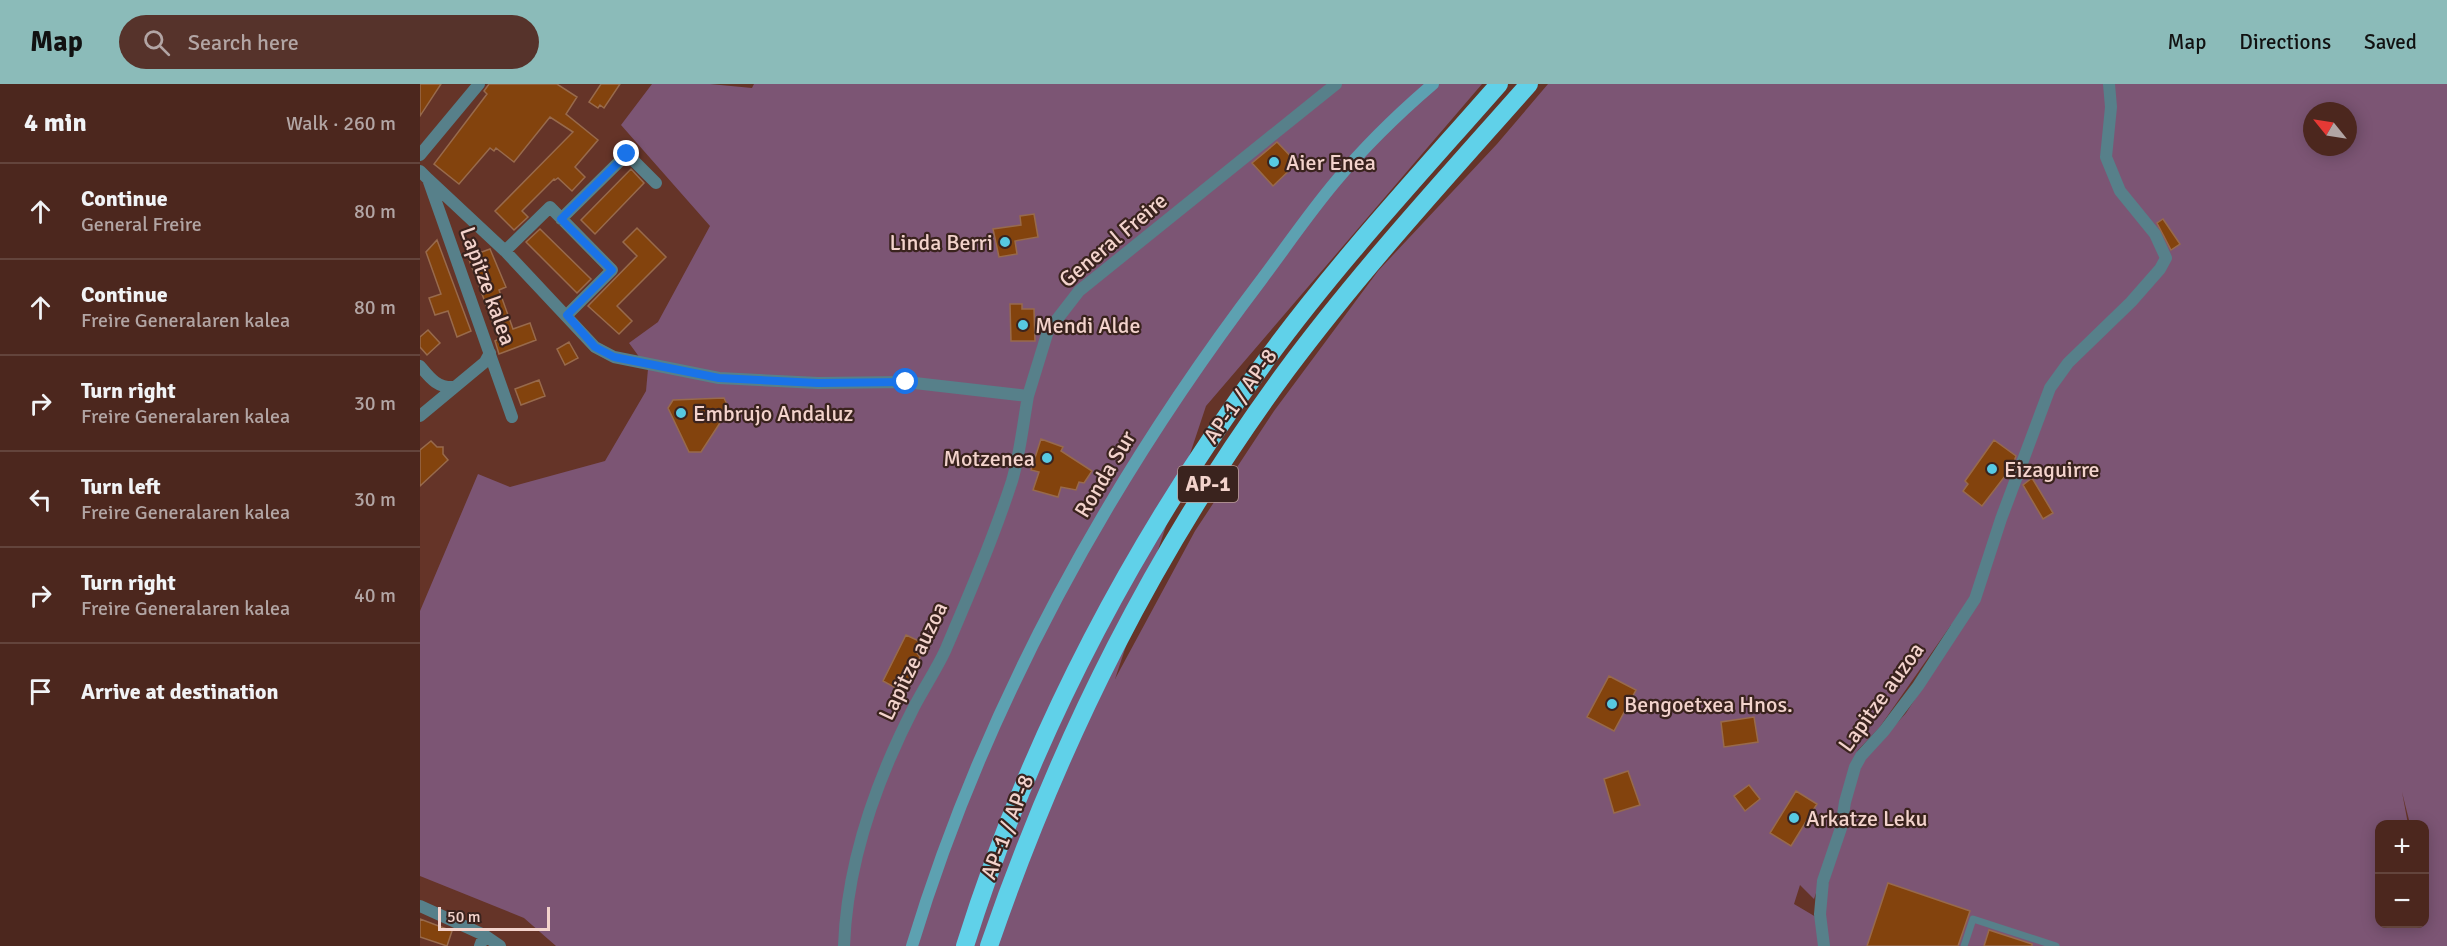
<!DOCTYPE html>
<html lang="en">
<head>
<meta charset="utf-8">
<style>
	:root { --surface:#4c271e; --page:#56332b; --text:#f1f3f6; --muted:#b2a5a4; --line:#63443c; --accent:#8bbbb9 }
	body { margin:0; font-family:Signika,sans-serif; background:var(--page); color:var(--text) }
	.controls { position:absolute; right:18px; bottom:18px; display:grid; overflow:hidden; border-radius:12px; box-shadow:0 3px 15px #0003 }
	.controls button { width:54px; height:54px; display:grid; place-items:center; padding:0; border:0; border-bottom:2px solid var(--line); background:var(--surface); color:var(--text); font:30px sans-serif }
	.compass { position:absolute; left:1883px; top:18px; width:54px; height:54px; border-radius:50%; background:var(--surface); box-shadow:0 3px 15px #0003; rotate:300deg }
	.scale { position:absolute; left:18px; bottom:15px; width:112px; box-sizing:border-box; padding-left:6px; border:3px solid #f3d3cc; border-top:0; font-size:16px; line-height:21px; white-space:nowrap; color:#f3d3cc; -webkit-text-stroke:4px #3a231e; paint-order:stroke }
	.stop { position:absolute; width:18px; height:18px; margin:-14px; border:4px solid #1a73e8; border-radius:50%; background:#fff }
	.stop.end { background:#1a73e8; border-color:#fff; box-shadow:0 2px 6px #0008 }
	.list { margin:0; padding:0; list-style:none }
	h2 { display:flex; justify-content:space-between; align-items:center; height:78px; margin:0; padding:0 24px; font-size:26px }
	h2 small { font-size:20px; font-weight:400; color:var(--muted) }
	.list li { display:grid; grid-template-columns:39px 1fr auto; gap:18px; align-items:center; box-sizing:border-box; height:96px; padding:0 24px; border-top:2px solid var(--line) }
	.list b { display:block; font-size:22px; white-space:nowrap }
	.list p { margin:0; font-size:20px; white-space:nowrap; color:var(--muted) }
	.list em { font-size:20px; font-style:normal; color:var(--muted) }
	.icon { flex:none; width:33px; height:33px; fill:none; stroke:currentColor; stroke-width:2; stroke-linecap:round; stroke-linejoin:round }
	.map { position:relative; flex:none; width:2027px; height:862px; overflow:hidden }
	header { display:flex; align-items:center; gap:36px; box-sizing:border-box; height:84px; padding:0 30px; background:var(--accent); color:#111 }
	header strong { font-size:28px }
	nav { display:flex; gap:33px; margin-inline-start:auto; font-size:21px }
	.search { width:420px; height:54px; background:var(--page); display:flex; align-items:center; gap:15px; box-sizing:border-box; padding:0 21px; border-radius:33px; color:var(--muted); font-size:22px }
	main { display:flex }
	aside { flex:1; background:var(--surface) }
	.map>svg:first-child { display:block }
	.green { fill:#7c5574; fill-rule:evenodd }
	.building { fill:#83430d; stroke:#986a4c; stroke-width:1.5 }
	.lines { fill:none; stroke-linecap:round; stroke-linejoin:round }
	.service { stroke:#57808a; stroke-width:7 }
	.minor { stroke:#57808a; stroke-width:12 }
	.secondary { stroke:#5da1b1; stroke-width:12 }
	.motorway { stroke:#60d1e9; stroke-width:18 }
	.route { stroke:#1a73e8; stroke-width:8 }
	.poi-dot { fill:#57c9e2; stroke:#3a231e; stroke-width:2 }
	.labels { text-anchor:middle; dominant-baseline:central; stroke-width:4.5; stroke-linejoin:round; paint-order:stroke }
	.shield { fill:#3a231e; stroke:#bc9e98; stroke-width:1.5 }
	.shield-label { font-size:21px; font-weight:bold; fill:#f3d3cc }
	.poi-label { font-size:22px; fill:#f3d3cc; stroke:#3a231e; text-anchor:start }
	.street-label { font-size:22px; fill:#f3d3cc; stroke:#3a231e }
</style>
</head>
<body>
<header>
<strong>Map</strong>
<div class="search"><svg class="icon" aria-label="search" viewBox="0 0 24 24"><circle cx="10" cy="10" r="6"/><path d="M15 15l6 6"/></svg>Search here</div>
<nav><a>Map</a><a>Directions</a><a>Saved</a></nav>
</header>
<main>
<aside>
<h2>4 min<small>Walk · 260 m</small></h2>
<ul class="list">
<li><svg class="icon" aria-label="ahead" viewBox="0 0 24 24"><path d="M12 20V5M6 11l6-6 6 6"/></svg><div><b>Continue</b><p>General Freire</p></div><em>80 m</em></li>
<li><svg class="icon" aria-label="ahead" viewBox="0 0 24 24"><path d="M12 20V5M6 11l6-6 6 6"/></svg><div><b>Continue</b><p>Freire Generalaren kalea</p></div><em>80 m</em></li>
<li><svg class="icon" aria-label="right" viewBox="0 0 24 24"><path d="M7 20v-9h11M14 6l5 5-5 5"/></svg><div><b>Turn right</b><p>Freire Generalaren kalea</p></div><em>30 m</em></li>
<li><svg class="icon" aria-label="left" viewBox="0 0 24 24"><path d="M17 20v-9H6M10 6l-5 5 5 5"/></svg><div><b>Turn left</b><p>Freire Generalaren kalea</p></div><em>30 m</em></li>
<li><svg class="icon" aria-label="right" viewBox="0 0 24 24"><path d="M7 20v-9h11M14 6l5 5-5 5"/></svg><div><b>Turn right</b><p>Freire Generalaren kalea</p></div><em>40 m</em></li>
<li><svg class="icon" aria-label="arrive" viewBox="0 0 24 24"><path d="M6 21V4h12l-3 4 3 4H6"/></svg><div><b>Arrive at destination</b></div></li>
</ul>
</aside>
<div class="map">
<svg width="2027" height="862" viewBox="0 0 2027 862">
	<rect width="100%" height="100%" fill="#653428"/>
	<path class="green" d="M232 0H290L332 4 334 0H1062L786 322 695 595 775 447 854 327 958 187 1077 60 1128 0H2027V862H1404L1405 812 1433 705 1443 677 1486 629 1539 547 1531 541 1459 644 1438 666 1430 682 1418 743 1394 815 1380 801 1374 820 1396 833 1400 862H136L104 834 0 792V527L58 390 90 403 185 377 226 307 228 285 209 259 238 238 290 142 201 41ZM1892 27H1928V63H1892ZM1982 708 1990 740H2004V840H1960V740H1988Z"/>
	<path class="building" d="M0 0H21L0 32Z
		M69 0H137L157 13 146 30 178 56 155 83 165 93 152 107 138 94 135 96 134 95 102 127 108 133 94 146 75 127 153 48 130 33 94 78 76 64 74 67 70 64 39 100 14 80 67 10 64 7Z
		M181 0H200L184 24 180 21 178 24 169 18Z
		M857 58 877 79 853 102 832 79Z
		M211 85 224 99 175 150 161 136Z
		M614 130 618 153 595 157 597 170 579 173 573 145 601 141 600 132Z
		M1743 135 1760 160 1751 166 1737 139Z
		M217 144 246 173 197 222 212 237 199 250 168 222 217 172 203 158Z
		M120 145 171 195 157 209 106 158Z
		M17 156 51 247 37 253 28 227 15 231 9 214 21 210 6 168Z
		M70 165 86 203 79 206 93 245 110 239 116 256 79 270 75 257 79 255 48 173Z
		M590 220H602V225H614L615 257H591Z
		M8 246 20 259 7 271 0 263V253Z
		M149 258 158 274 145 281 137 265Z
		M119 296 125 312 101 321 95 305Z
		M304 314 309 325 281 368H269L248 324 253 316Z
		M621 355 643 363 641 367 672 387 664 399 659 398 656 406 641 403 638 413 613 406 619 388 611 386Z
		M1574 356 1596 372 1592 383 1562 422 1543 407 1548 400 1545 397Z
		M11 357 17 363H23V370L28 376 0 402V366Z
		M1612 394 1633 429 1623 435 1603 401Z
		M486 551 499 557 495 566 500 573 483 608 463 597Z
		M1189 592 1216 606 1194 647 1167 633Z
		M1334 633 1338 658 1304 663 1301 638Z
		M1208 687 1220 721 1194 729 1184 695Z
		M1329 701 1340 715 1325 727 1314 712Z
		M1376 707 1397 720 1371 762 1350 749Z
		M1468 799 1550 827 1538 862H1447Z
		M0 835 32 847 27 862 0 853Z
		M1569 846 1612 860V862H1564Z"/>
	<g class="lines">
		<path class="service" d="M1544 862 1553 835 1636 862"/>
		<path class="minor" d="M0 71 59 0
			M0 87 8 95 92 333
			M8 95 85 167 175 263 194 273 299 294 398 299 486 298 608 312 628 247 659 207 916 0
			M141 135 207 70 236 99
			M85 167 130 123 192 186 147 231
			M0 282C10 294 17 304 34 303
			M0 332 65 278 70 269
			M0 822 64 851 80 862
			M60 862 64 851
			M424 862C427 778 456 697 494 623 504 604 516 586 525 567 549 511 573 455 592 397 600 370 603 340 608 312
			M1404 862 1400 830 1403 797 1421 744 1425 718 1435 683 1441 672 1464 647 1498 602 1555 515 1581 435 1630 304 1648 279 1711 218 1740 185 1746 174 1735 150 1700 107 1686 73 1691 23 1689 0"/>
		<path class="secondary" d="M492 862C565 621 690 395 842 195 866 163 889 129 916 97 945 62 978 30 1013 0"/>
		<path class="motorway" d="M545 862C611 651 716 453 847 275 918 178 1000 90 1079 0
			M569 862C641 653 735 465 866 287 941 186 1026 94 1109 0"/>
	</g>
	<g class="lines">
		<path class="route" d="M207 70 141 135 192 186 147 231 175 263 194 273 299 294 398 299 486 298"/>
	</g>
	<g class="poi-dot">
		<circle cx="854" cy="78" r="6"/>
		<circle cx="585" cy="158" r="6"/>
		<circle cx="603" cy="241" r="6"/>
		<circle cx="261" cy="329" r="6"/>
		<circle cx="627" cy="374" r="6"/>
		<circle cx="1572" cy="385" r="6"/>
		<circle cx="1192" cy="620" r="6"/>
		<circle cx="1374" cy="734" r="6"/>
	</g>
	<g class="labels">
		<rect class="shield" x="758" y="382" width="60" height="36" rx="4.5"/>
		<g class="shield-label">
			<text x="788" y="400">AP-1</text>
		</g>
		<g class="poi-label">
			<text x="866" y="78">Aier Enea</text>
			<text x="573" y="158" text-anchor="end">Linda Berri</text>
			<text x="615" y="241">Mendi Alde</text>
			<text x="273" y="329">Embrujo Andaluz</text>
			<text x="615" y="374" text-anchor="end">Motzenea</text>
			<text x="1584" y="385">Eizaguirre</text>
			<text x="1204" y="620">Bengoetxea Hnos.</text>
			<text x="1386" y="734">Arkatze Leku</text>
		</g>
		<g class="street-label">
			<text transform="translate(693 156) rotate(-40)">General Freire</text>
			<text transform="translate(68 202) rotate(70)">Lapitze kalea</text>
			<text transform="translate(820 312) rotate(-55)">AP-1 / AP-8</text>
			<text transform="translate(685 390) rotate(-59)">Ronda Sur</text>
			<text transform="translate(493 577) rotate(-64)">Lapitze auzoa</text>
			<text transform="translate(1461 613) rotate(-54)">Lapitze auzoa</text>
			<text transform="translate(587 743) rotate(-69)">AP-1 / AP-8</text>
		</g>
	</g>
</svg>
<div class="controls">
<button>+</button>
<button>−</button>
</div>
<svg class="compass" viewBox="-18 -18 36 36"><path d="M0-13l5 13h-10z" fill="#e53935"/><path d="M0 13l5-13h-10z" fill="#b2a5a4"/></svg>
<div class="scale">50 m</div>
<div class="stop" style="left:486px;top:298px"></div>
<div class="stop end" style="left:207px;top:70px"></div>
</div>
</main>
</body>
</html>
